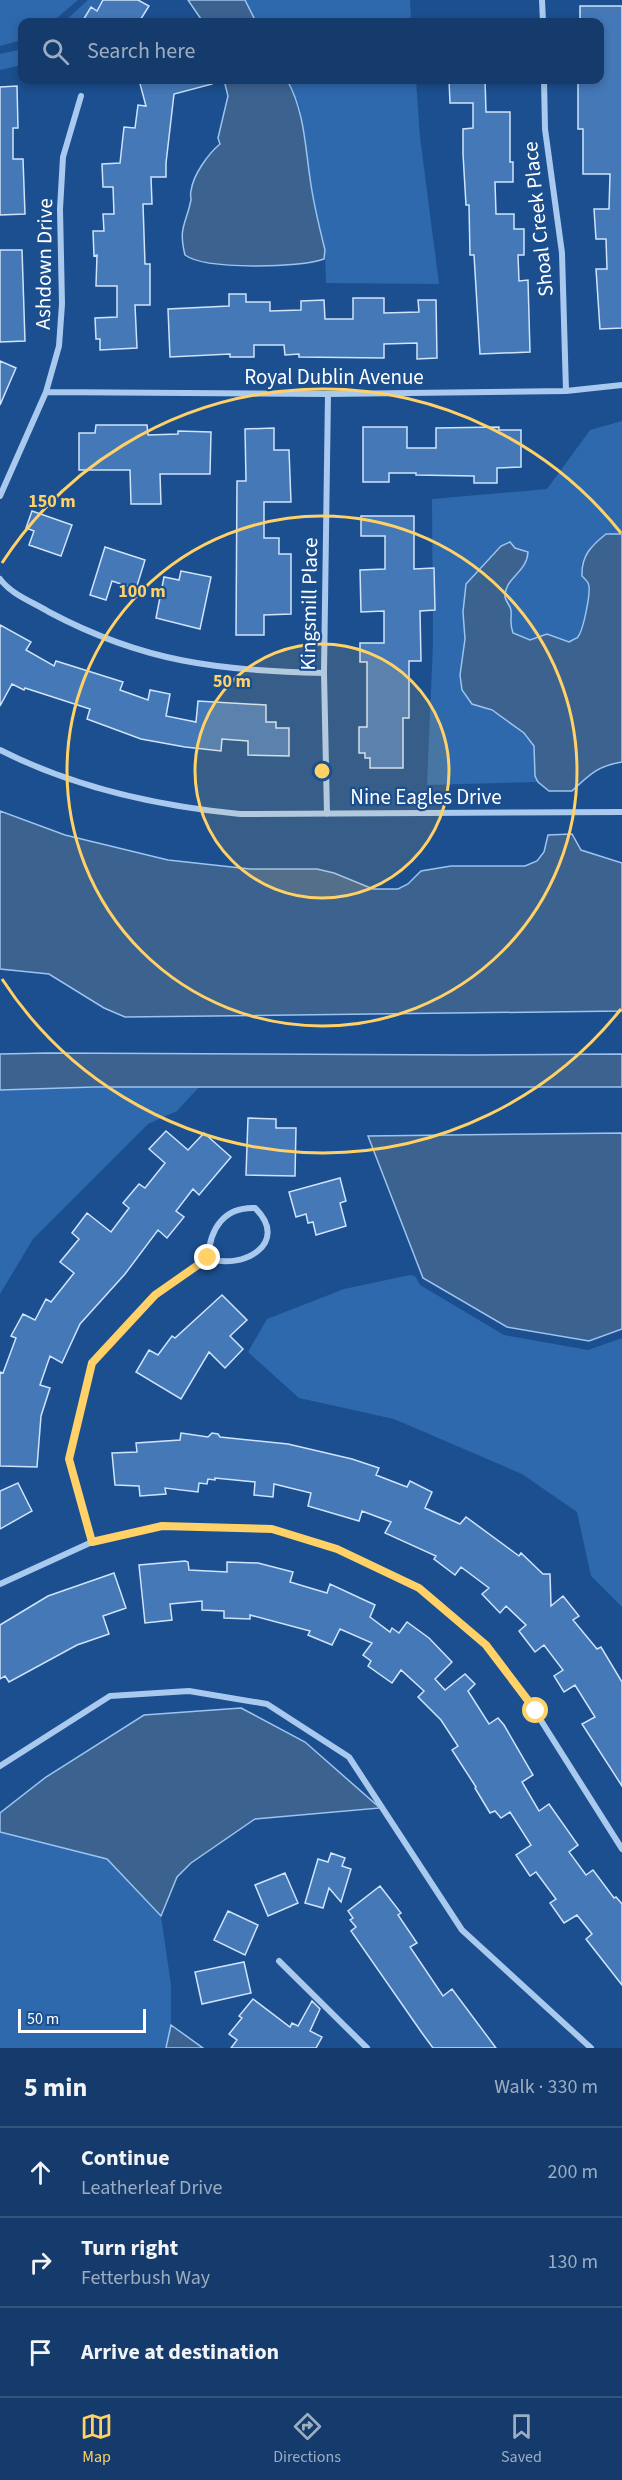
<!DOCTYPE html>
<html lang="en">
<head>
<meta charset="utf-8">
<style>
	:root { --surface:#143b6b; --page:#1d4271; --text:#f1f3f6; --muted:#9dadc1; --line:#33557e; --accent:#ffd166 }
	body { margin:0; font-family:"Source Sans 3",sans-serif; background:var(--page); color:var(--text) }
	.scale { position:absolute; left:18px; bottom:15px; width:128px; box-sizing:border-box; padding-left:6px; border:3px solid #fff; border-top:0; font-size:16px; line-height:21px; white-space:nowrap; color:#fff; -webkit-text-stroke:4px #1b4f8f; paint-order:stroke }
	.stop { position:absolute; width:18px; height:18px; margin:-14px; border:4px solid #ffd166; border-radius:50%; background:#fff }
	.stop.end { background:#ffd166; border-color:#fff; box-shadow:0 2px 6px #0008 }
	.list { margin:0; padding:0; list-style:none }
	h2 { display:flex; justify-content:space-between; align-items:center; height:78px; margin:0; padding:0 24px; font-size:26px }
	h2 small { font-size:20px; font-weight:400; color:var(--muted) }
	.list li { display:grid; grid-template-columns:39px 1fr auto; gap:18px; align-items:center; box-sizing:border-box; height:90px; padding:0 24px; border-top:2px solid var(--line) }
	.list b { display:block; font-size:22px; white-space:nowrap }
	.list p { margin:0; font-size:20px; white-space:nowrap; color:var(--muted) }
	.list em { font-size:20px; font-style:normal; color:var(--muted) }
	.icon { flex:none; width:33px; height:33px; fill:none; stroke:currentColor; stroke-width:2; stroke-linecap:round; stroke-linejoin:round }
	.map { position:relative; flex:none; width:622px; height:2048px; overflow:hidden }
	.search { position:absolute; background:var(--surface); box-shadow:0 3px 9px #0003; left:18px; right:18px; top:18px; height:66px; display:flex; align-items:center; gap:15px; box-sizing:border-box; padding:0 21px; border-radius:12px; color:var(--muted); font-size:22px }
	.sheet { height:348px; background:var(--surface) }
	nav { display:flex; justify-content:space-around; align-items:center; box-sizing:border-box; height:84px; border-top:2px solid var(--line); background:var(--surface); font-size:16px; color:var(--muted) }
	nav a { display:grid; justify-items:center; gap:3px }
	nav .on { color:var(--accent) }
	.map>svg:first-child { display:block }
	.green { fill:#2e69ad }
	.water { fill:#3c6290; stroke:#9cc4f0; stroke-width:1.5 }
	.building { fill:#4478b7; stroke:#cfe3fa; stroke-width:1.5 }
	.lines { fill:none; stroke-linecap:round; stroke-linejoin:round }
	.minor { stroke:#a9c9ee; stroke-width:6 }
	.route { stroke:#ffd166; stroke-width:8 }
	.ring { fill:none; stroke:#ffd166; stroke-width:3 }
	.labels { text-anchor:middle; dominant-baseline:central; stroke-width:4.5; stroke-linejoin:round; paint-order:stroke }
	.street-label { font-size:21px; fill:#fff; stroke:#1b4f8f }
	.centre { fill:#ffd166; stroke:#1b4f8f; stroke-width:3 }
	.ring-label { font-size:18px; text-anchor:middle; font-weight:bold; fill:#ffd166; stroke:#1b4f8f; stroke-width:4.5; stroke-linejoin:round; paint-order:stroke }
</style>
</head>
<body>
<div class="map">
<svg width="622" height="2048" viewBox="0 0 622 2048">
	<rect width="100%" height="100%" fill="#1b4f8f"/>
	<path class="green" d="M0 0H78L52 22H22V40L0 46Z
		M88 0H116L93 22H64Z
		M245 0H410L411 22H256Z
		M22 49V65L0 70V54Z
		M287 80H416L420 137 439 284 326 283 325 250 310 181 300 107Z
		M622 421V534C601 541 590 543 581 565 585 574 590 582 590 592 590 597 580 634 577 638 577 638 569 642 568 642L547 634 530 640 513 633 509 623 511 610 505 600V592L510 581 518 574 528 552 515 548 510 542 463 612 465 639 460 675 472 704C490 709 525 726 533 745 538 757 532 770 538 782L427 785 433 643 432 499 547 489 590 430Z
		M94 1087H199L177 1111 148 1124 33 1239 0 1294V1090Z
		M410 1275 415 1276 420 1285 504 1335 588 1350 622 1338V1607L591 1576 577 1512 522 1474 394 1419 299 1398 248 1352 267 1319 344 1289Z
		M0 1832 107 1859 161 1916 171 1985V2025L166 2048H0Z"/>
	<path class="water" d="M188 0H245L256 22H203Z
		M224 80H287C304 110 305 144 310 178 313 202 319 226 325 250L324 259C301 268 205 270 185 255 178 227 186 225 191 200 191 197 190 194 191 191 193 175 208 154 220 144L218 138 228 96Z
		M606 534H622V762C597 766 589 775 572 791H549L538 782 535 776 534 746 524 733 492 710 472 704 462 690 460 675 465 639 463 612 466 584 501 546 510 542 515 548 528 552C527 573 504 578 505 597 506 602 510 605 511 610 512 619 509 622 513 633L530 640 547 634 569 642C569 642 576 638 577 638 583 632 592 590 588 583 588 582 582 576 582 576 581 556 591 546 606 534Z
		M0 811 65 835 168 860 250 869H317L334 873 373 889H398L408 884 421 871 451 866H525L537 861 544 852 548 835 572 834 581 850 622 863V1011L125 1017 104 1008 49 974 0 969Z
		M48 1053 470 1055 622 1054V1087H94L0 1090V1054Z
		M622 1133V1329L589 1341 507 1327 423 1278 368 1136Z
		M241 1708 305 1742 380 1808 255 1819 191 1863 177 1877 161 1916 107 1859 0 1832V1813L46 1777 144 1715Z
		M171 2025 203 2048H166Z"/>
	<path class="building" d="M103 0H138L149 6 139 22H82L91 7 97 11Z
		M580 6H622V328L600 329 596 269H607L606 239H596L594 209H609L610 174H583V129H578V80H600V22H580Z
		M139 80H211L212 84 174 94 166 163V177H151L152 204H143L145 264H150V305H135L137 348 100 350V339H96L95 318 117 317V286H96L97 255 94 256 93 231H104L103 214H114L113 187H103L102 164 120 163 124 127 135 128 138 105 146 106Z
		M449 80H485L486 112H510V162H513V182H495L496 214H514V229H524V255H518L519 281 528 280 530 352 480 354 474 255H470L469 205H466L463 154V129L473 128V103H450Z
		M17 86 18 128H13V159H23L25 214 0 215V87Z
		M0 250H22L25 341 0 342Z
		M229 294H246V302H270V311L301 310V301L324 300 325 319H353V298H384V313L419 312 418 300H436L437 358 417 359V343L384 344V358L299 357V354L285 355 284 345H254V357H230V354L170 357 168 309 229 306Z
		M0 361 16 368 0 405Z
		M96 425H147L148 435 178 434V431L211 432 210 474H160L161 504H131L130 470H79V433H95Z
		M363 427H407V448H436V428L499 427V430H521V467L497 468V483H474V476L416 475V473H389V482H363Z
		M274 428V450H289L291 502H264V538H279V554H291V614L264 615V635H236L237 481H246L245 429Z
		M32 511 72 525 61 556 29 545 34 531 26 528Z
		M361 516H414V569L434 568 435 610 420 611 421 661H409V718H403V768H370V758H365V753H359V727H367V662H360V643H384V611L361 612 360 570 385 569V536H361Z
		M105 547 145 560 136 589 112 581 106 600 90 595Z
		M181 571 211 577 200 629 156 618 164 577 179 580Z
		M0 625 31 642 26 650 54 666 56 661 123 682 120 690 148 700 150 690 170 694 166 716 196 722 198 701 266 705V722H276V728H289V756L248 755V741L222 739 221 751 185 747 141 739 87 719 90 709 25 688 24 690 12 684 0 706Z
		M248 1118 276 1119V1128H296L295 1176 246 1175Z
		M166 1131 188 1150 204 1133 231 1157 199 1195 193 1189 176 1211 184 1217 167 1238 158 1230 125 1274 80 1324 62 1363 50 1356 40 1385 50 1388 41 1416 37 1467 0 1466V1372L3 1373 16 1338 11 1336 23 1314 35 1320 46 1299 51 1302 74 1273 60 1262 79 1239 72 1233 87 1213 111 1232 129 1208 123 1203 139 1184 145 1188 165 1163 149 1149Z
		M340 1178 346 1201 340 1203 346 1226 316 1235 313 1222 308 1223 306 1214 296 1217 289 1192Z
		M222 1295 247 1320 230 1336 243 1349 225 1368 209 1352 181 1399 136 1372 149 1350 158 1355 172 1336 175 1338Z
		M181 1433 208 1437 212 1433 218 1434 220 1437 288 1444 352 1459 379 1468 376 1475 407 1487 410 1481 432 1492 425 1508 460 1524 466 1517 519 1556 521 1553 543 1574H550L551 1606 563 1596 579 1616 573 1620 597 1649 601 1647 622 1682V1786L582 1724 595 1717 575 1685 564 1692 554 1676 563 1670 544 1645 535 1652 519 1631 526 1625 506 1606 500 1613 482 1594 489 1588 461 1567 455 1575 434 1559 436 1556 385 1533 391 1522 362 1511 359 1521 308 1506 311 1493 274 1484 273 1497 254 1495 255 1482 215 1478V1480L208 1479 207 1484 199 1483 198 1492 165 1488 166 1494 140 1496 139 1486 115 1485 112 1453 137 1452 136 1443 180 1440Z
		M18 1483 32 1511 0 1529V1491Z
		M185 1561 188 1562 189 1570 227 1572V1562L258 1563 293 1572 290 1582 327 1593 330 1584 375 1605 370 1617 390 1632 392 1628 399 1633 407 1622 429 1638 452 1662 435 1679 445 1690 465 1674 475 1684 468 1691 489 1724 498 1718 504 1725 533 1775 522 1782 539 1811 549 1804 578 1845 569 1852 586 1875 593 1870 614 1898 616 1897 622 1904V1985L586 1939 592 1934 577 1915 564 1923 550 1903 556 1899 536 1872 530 1876 516 1855 531 1845 510 1812 501 1818 495 1811 490 1813 475 1788 476 1787 452 1750 458 1746 441 1720 418 1697 424 1691 401 1670 392 1683 368 1666 371 1661 363 1655 372 1643 340 1629 332 1645 308 1635 310 1631 250 1615V1619L224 1618V1611L202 1610V1601L170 1604 172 1620 145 1623 139 1565Z
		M114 1573 126 1608 103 1616 109 1634 77 1645 9 1682 5 1676 0 1679V1625L48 1596Z
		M331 1853 345 1858 342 1866 351 1869 341 1902 329 1888 323 1908 305 1903 318 1859 328 1862Z
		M285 1873 298 1903 268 1916 255 1885Z
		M380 1886 401 1913 398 1915 417 1943 410 1947 443 1996 452 1989 496 2048H433L422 2033 351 1931 356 1927 350 1920 353 1918 348 1911Z
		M228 1911 258 1925 245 1955 214 1940Z
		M244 1962 251 1993 202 2004 195 1972Z
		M253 1999 290 2027 292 2023 298 2026 312 2001 320 2009 310 2031 322 2037 316 2048H231L237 2040 229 2034 242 2018 239 2016Z"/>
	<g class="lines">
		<path class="minor" d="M542 0 543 22
			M544 80 545 129 562 253 566 391
			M46 392 328 394 566 391 622 385
			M0 496 46 392 59 346 62 304 60 209 63 157 81 96
			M0 579C12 595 33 602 49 612 145 663 218 670 324 673
			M0 750C75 788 157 806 240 814L622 812
			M327 814 324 673 328 394
			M92 1542 69 1459 92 1363 155 1295 208 1258C210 1228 224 1207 255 1208 291 1243 242 1271 208 1258
			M0 1584 92 1542 162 1526 272 1529 337 1549 419 1588 486 1645 535 1711 622 1849
			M0 1766 110 1696 189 1691 267 1704 349 1757 462 1930 591 2048
			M279 1961 367 2048"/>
	</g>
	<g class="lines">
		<path class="route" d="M208 1258 155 1295 92 1363 69 1459 92 1542 162 1526 272 1529 337 1549 419 1588 486 1645 536 1711"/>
	</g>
	<circle cx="322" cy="771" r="127" fill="#ffd166" fill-opacity=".12"/>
	<g class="ring">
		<circle cx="322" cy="771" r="127"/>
		<circle cx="322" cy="771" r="255"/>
		<path d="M621 1009A382 382 0 0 1 2 979M2 563A382 382 0 0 1 621 533"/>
	</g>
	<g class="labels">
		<g class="street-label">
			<text transform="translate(538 219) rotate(-96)">Shoal Creek Place</text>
			<text transform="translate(44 264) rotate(-89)">Ashdown Drive</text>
			<text x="334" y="377">Royal Dublin Avenue</text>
			<text transform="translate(309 604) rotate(-89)">Kingsmill Place</text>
			<text x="426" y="797">Nine Eagles Drive</text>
		</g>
	</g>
	<circle cx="322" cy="771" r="9" class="centre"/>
	<g class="ring-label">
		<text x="52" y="507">150 m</text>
		<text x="142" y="597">100 m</text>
		<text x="232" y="687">50 m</text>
	</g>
</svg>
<div class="scale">50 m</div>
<div class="stop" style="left:536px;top:1711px"></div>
<div class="stop end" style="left:208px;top:1258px"></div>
<div class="search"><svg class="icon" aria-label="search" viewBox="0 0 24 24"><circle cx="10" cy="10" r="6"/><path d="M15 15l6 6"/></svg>Search here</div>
</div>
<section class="sheet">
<h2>5 min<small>Walk · 330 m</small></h2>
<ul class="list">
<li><svg class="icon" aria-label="ahead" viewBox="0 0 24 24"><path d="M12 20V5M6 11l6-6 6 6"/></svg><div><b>Continue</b><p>Leatherleaf Drive</p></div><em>200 m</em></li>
<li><svg class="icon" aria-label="right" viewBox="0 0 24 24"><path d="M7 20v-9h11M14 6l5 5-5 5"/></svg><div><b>Turn right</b><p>Fetterbush Way</p></div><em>130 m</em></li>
<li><svg class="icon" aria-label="arrive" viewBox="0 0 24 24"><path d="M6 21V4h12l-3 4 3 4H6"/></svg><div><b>Arrive at destination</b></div></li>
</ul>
</section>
<nav>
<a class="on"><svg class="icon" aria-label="map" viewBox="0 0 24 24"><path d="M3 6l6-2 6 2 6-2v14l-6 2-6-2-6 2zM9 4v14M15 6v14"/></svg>Map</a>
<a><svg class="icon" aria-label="directions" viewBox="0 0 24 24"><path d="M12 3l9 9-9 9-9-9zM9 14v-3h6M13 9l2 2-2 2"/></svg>Directions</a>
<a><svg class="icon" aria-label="saved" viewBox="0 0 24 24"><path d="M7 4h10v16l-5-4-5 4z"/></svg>Saved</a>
</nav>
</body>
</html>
